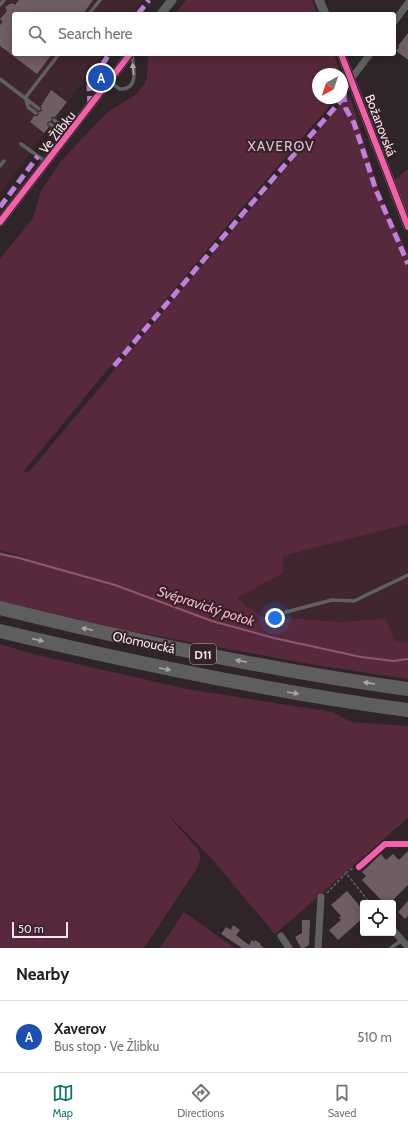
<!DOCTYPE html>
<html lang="en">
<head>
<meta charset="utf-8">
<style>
	:root { --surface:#fff; --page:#f6f6f6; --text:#202124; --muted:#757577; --line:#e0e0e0; --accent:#0f766e }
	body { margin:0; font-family:Cabin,sans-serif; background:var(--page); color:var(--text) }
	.controls { position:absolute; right:12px; bottom:12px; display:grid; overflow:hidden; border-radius:4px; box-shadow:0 2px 10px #0003 }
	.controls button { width:36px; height:36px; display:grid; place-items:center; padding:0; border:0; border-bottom:1px solid var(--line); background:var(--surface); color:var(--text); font:20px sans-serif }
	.compass { position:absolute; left:312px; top:68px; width:36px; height:36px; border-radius:50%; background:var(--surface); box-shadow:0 2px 10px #0003; rotate:220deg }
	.scale { position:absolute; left:12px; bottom:10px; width:56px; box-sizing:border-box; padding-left:4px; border:2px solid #f7e8ed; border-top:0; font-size:11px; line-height:14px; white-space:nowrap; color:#f7e8ed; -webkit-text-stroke:3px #342027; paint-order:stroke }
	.you { position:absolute; left:275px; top:618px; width:14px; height:14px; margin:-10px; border:3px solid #fff; border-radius:50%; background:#1a73e8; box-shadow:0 0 0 6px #1a73e833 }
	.badge { display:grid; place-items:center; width:26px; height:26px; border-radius:50%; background:var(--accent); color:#fff; font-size:13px; font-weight:700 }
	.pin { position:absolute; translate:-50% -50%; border:2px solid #fff; box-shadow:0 1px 4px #0006 }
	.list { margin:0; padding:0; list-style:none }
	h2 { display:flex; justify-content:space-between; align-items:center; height:52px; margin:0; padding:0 16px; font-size:17px }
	h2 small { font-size:13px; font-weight:400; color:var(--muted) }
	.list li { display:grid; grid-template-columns:26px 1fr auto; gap:12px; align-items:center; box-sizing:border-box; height:72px; padding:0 16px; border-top:1px solid var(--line) }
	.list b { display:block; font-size:15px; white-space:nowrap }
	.list p { margin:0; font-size:13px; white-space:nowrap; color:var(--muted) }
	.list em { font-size:13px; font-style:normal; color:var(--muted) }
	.icon { flex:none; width:22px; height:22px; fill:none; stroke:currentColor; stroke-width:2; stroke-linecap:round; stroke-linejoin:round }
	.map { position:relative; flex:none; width:408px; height:948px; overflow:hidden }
	.search { position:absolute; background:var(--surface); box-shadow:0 2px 10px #0003; left:12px; right:12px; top:12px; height:44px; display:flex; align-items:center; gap:10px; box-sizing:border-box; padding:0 14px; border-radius:4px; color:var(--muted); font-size:15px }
	.sheet { height:124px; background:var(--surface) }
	nav { display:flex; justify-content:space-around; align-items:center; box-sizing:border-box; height:56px; border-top:1px solid var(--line); background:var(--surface); font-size:11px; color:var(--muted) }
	nav a { display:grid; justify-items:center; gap:2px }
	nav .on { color:var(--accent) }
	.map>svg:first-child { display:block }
	.built { fill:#3f262f }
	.green { fill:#58293c }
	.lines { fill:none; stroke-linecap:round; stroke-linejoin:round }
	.stream { stroke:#8f576c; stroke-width:2 }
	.building { fill:#6e5d63 }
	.path { stroke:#666364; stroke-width:1.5; stroke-dasharray:3 2; stroke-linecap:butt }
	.service { stroke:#5f6161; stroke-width:3.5 }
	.minor { stroke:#5f6161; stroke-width:7 }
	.tertiary { stroke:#5f6161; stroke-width:9 }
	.motorway { stroke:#5f5e5f; stroke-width:14 }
	.quiet { stroke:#c07fdc; stroke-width:5; stroke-dasharray:10 5; stroke-linecap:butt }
	.cycleway-casing { stroke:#342027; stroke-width:8 }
	.cycleway { stroke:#f560ab; stroke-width:6 }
	.oneway { fill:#b3abae }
	.oneway2 { fill:#aba3a6 }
	.labels { text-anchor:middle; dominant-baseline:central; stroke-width:4; stroke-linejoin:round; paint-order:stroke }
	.shield { fill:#342027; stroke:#bcacb2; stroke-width:1 }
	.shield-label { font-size:12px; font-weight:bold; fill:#f7e8ed }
	.street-label { font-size:13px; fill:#f7e8ed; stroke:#342027 }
	.neighbourhood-label { font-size:14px; letter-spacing:1px; fill:#dcc0ca; stroke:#342027 }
	.water-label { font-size:14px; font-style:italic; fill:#feb5cf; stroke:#342027 }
</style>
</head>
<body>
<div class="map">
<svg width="408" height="948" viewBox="0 0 408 948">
	<rect width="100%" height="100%" fill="#2f2528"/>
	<path class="built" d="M0 0H143L133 14H14V54H103L0 194Z
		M408 524V643L394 641 386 618 343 622 260 616 237 598 283 573V556Z"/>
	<path class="green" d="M186 0H312L318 14H175Z
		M148 54H334L341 74H318V98H336L231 221 26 468 24 472 30 471 168 306 348 96 351 99 382 201 408 254V524L283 556V573L237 598 260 616 343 622 386 618 394 640 408 643V679L315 665 125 630 0 601V552L32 559 0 550V259L33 218 41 191 61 161 98 122 108 112 135 95 144 85 147 77Z
		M408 169V217L394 181Z
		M0 644 33 654 187 689 332 712 351 722 408 726V818L275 934 212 859 162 808 197 848C202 856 201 859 197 868L144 948H0Z
		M184 912 235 948H160Z"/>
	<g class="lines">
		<path class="stream" d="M0 554 19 558 115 585 212 621 274 638 361 657 393 661 408 659"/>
	</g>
	<path class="building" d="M19 0H93L83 14H14V54H52L37 74 0 46V25L3 22 0 19 7 11 5 7 12 3 15 5Z
		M408 33V60L396 51 399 47 398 46Z
		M51 90 67 102 55 117H52L51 121 48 122 47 125 49 127 44 133 30 122 34 116H38L39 112 42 111 41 106Z
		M408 851V885L390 903H384L362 880 366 876 362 872 381 854 386 860 393 854 399 860Z
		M347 891 363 910V918L338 940 329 930 341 920 339 918 341 916 331 905Z
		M408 901V916L405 919 398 912Z
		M302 920H310L309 945 304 948H301L295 937 302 933Z
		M233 925 240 930 236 935 249 945 252 940 254 942 255 940 261 944 260 945 264 948H242L221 934 226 927 231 930Z"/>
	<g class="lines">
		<path class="path" d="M346 873 353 868
			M327 893 346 873 370 903"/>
		<path class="service" d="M0 5 4 0
			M89 14 100 0
			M0 79 39 109
			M109 82 120 89C139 90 134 68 132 55
			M25 98 59 54
			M26 99 28 107 36 113
			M54 120 70 132
			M50 124 66 135
			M21 144 46 162
			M0 166 4 161
			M286 612 332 600 354 601 408 575
			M391 948 402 940"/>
		<path class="minor" d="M394 22 408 3
			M351 79 370 54
			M359 867 385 844H408
			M393 930 408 947
			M281 936 289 948
			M318 948 321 897"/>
		<path class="tertiary" d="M319 0 325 14
			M161 14 172 0
			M341 54 408 227
			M0 222 130 54"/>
		<path class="motorway" d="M0 608C134 641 271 671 408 689
			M0 631C135 663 271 692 408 710"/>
		<path class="quiet" d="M138 14 149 0
			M351 79 345 89 344 97 346 109 354 123 376 190 408 264
			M90 106 89 86 109 54
			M0 207 38 156
			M114 366 245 211 344 97"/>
		<g class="cycleway-casing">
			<path id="cycleway" d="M341 54 408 227
				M0 222 130 54
				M359 867 385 844H408"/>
		</g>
		<use href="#cycleway" class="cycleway"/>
	</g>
	<defs><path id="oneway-solid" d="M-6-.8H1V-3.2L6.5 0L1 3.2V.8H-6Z"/></defs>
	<use class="oneway" href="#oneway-solid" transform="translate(133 69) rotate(-96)"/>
	<g class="oneway2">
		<use href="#oneway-solid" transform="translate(87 629) rotate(-168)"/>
		<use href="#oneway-solid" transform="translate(38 640) rotate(13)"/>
		<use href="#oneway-solid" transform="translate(241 661) rotate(-169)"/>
		<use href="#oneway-solid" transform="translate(165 669) rotate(11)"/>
		<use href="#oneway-solid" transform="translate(369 683) rotate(-171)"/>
		<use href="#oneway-solid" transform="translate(293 693) rotate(9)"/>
	</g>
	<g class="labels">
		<rect class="shield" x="190" y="644" width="26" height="20" rx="3"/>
		<g class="shield-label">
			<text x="203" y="654">D11</text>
		</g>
		<g class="street-label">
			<text transform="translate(381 125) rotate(69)">Božanovská</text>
			<text transform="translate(57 132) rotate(-52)">Ve Žlíbku</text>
			<text transform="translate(144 642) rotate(12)">Olomoucká</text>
		</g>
		<g class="neighbourhood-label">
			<text x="281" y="146">XAVEROV</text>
		</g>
		<g class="water-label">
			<text transform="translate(206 606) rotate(18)">Svépravický potok</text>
		</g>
	</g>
</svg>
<div class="controls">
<button><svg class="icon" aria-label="locate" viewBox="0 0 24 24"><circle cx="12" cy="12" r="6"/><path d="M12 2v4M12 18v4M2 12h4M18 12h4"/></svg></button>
</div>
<svg class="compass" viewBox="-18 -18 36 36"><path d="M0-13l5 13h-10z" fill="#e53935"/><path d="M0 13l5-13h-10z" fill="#757577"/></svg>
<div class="scale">50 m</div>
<div class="you"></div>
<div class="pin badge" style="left:101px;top:78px;background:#1a4fb4">A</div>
<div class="search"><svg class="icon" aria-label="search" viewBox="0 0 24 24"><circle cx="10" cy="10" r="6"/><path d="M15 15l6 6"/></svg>Search here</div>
</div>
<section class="sheet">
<h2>Nearby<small></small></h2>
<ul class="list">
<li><span class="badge" style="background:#1a4fb4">A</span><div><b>Xaverov</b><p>Bus stop · Ve Žlíbku</p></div><em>510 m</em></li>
</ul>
</section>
<nav>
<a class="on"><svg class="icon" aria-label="map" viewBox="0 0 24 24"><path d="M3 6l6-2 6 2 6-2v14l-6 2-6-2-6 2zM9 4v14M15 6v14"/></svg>Map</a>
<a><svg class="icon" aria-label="directions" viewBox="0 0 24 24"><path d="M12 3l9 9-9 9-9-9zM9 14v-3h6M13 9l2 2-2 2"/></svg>Directions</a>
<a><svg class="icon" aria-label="saved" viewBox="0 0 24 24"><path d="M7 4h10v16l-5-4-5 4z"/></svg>Saved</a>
</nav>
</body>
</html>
